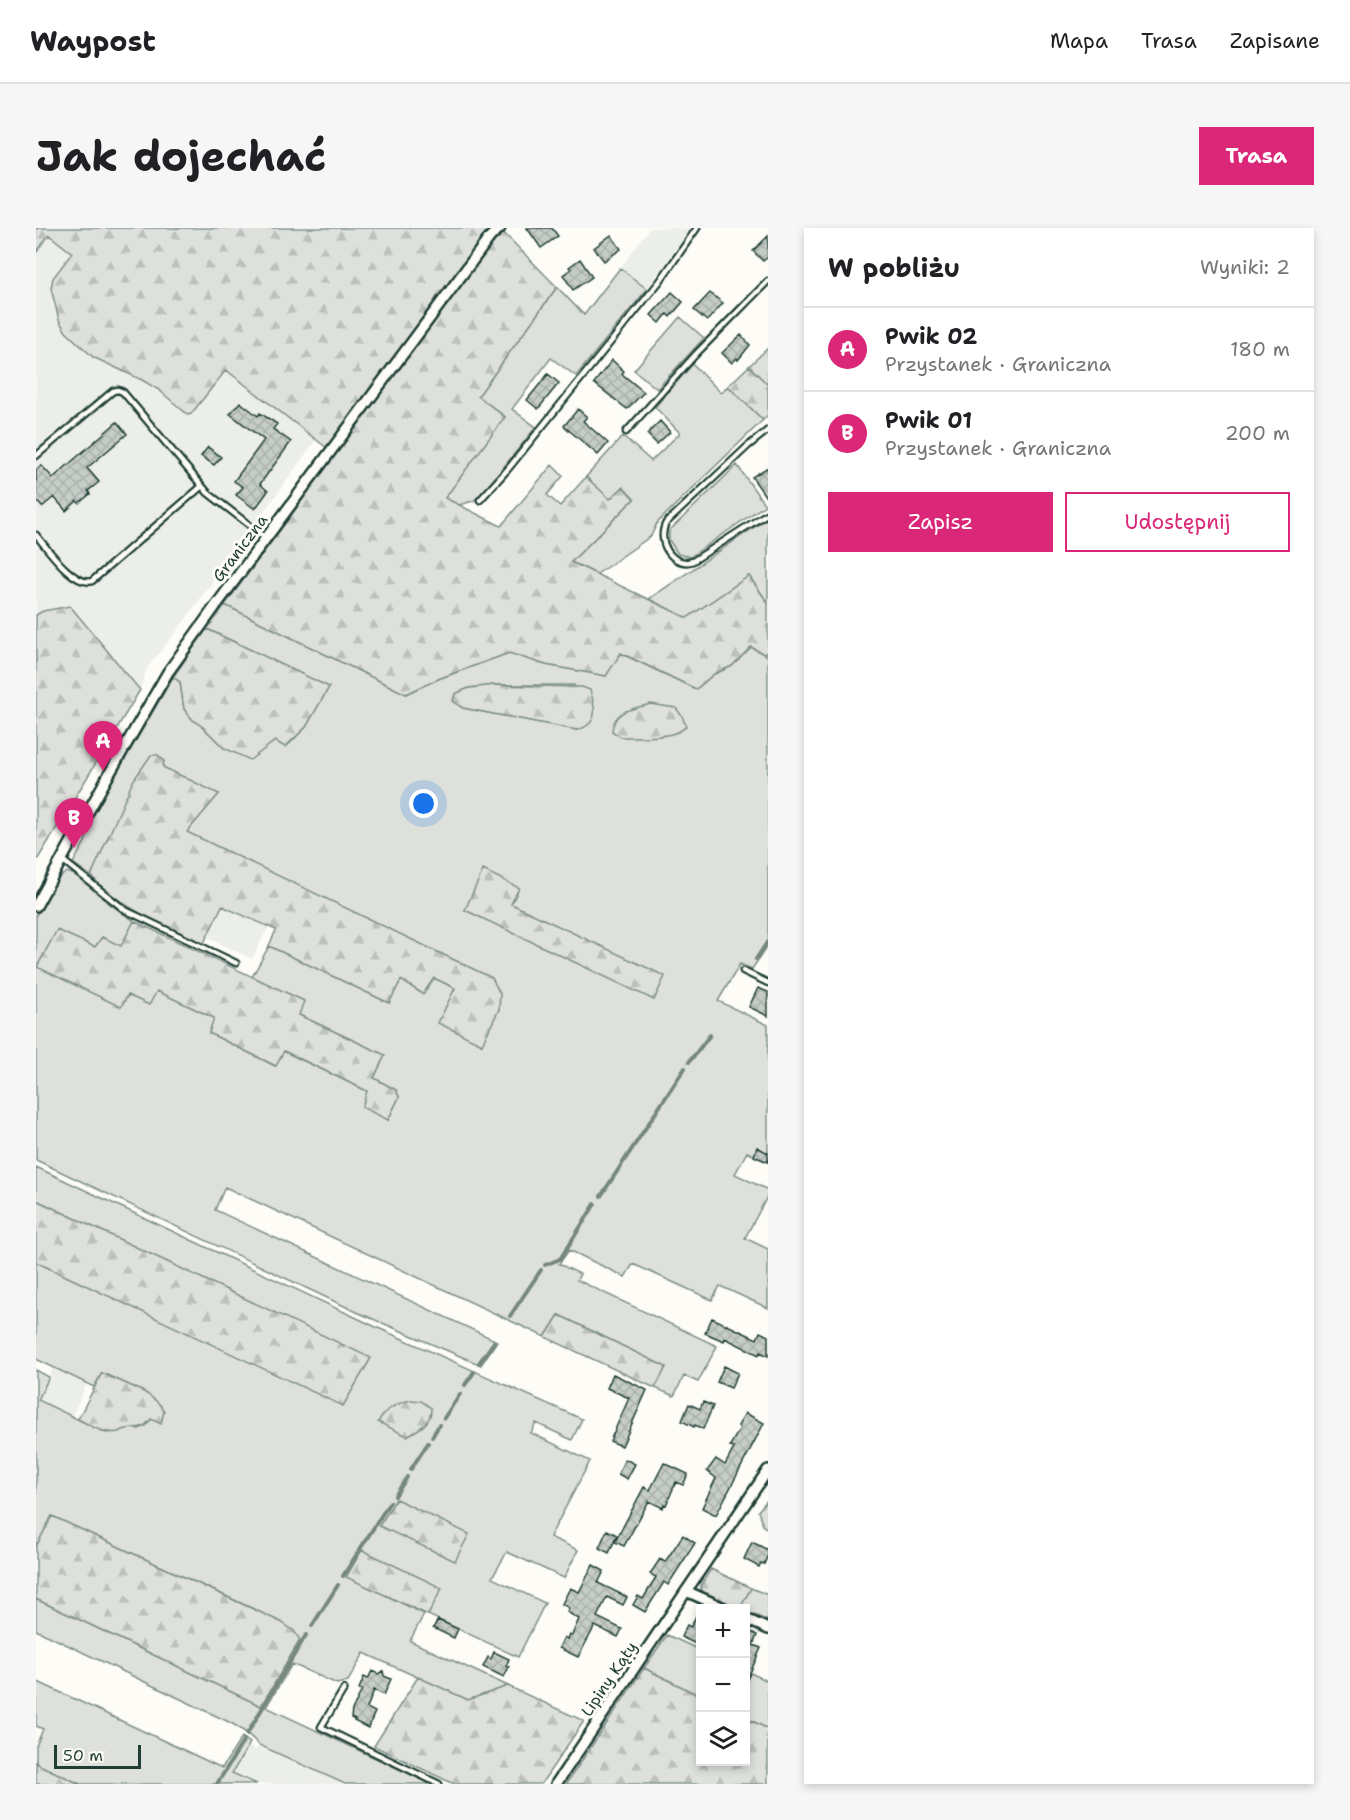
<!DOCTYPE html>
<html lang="pl">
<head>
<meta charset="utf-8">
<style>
	:root { --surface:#fff; --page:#f6f6f6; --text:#202124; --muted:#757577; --line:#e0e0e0; --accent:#db2777 }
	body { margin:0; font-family:"Shantell Sans",sans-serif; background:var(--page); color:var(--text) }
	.controls { position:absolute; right:18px; bottom:18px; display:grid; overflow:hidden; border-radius:0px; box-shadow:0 3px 9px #0003 }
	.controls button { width:54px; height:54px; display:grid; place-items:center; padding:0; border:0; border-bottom:2px solid var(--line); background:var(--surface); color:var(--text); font:30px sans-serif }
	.scale { position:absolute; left:18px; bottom:15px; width:87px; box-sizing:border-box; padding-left:6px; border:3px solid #1f3d34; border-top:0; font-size:16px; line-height:21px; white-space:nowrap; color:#1f3d34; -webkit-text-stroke:4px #fdfcf7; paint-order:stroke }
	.you { position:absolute; left:388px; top:576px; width:21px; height:21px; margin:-15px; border:4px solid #fff; border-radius:50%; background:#1a73e8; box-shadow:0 0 0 9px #1a73e833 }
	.badge { display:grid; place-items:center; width:39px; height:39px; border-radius:50%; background:var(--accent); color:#fff; font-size:20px; font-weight:700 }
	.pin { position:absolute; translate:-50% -50px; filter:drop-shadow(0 2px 3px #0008) }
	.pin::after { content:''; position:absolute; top:32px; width:21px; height:18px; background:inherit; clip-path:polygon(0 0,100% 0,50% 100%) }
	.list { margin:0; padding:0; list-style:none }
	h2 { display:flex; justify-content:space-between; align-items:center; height:78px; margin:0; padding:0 24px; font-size:26px }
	h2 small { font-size:20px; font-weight:400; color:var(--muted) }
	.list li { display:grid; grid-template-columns:39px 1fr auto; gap:18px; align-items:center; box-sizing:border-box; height:84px; padding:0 24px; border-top:2px solid var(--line) }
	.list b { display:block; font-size:22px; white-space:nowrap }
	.list p { margin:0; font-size:20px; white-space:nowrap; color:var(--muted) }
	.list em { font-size:20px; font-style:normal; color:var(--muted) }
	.actions { display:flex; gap:12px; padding:18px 24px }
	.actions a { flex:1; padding:14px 0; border:2px solid var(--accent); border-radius:0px; text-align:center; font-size:21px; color:var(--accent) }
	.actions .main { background:var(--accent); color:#fff }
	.icon { flex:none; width:33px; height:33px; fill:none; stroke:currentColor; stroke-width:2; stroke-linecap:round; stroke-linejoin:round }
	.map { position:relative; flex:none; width:732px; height:1556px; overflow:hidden; border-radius:0px }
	header { display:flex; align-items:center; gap:36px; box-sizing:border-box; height:84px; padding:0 30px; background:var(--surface); border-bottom:2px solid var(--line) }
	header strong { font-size:28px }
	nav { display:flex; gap:33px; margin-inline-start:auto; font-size:21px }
	.intro { display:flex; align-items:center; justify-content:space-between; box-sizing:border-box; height:144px; padding:0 36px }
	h1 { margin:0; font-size:42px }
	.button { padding:15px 27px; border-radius:0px; background:var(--accent); color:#fff; font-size:21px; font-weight:700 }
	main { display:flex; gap:36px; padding:0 36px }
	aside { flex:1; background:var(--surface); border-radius:0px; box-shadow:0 3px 9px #0003 }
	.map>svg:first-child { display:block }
	.built { fill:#eceee9 }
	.grass { fill:#dde0db; stroke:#7e8e88; stroke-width:1.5; fill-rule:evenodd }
	.forest { fill:url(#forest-firs); stroke:#7e8e88; stroke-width:1.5 }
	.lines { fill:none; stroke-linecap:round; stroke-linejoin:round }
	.stream { stroke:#75877f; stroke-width:4 }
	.building { fill:url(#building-cross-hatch); stroke:#1f3d34; stroke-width:1.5 }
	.service-casing { stroke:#1f3d34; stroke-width:9 }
	.minor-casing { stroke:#1f3d34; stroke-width:14 }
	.service { stroke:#fdfcf7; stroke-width:4.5 }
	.minor { stroke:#fdfcf7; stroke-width:9 }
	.labels { text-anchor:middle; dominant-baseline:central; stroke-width:6; stroke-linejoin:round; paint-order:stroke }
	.street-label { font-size:16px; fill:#1f3d34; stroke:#fdfcf7 }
</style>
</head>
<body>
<header>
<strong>Waypost</strong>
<nav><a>Mapa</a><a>Trasa</a><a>Zapisane</a></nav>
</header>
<div class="intro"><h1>Jak dojechać</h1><a class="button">Trasa</a></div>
<main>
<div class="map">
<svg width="732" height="1556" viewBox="0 0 732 1556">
	<defs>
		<pattern id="forest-firs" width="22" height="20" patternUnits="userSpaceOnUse" patternTransform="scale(1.5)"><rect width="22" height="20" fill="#dde0db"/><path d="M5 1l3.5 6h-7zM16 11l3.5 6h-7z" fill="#bdc1bd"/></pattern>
		<pattern id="building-cross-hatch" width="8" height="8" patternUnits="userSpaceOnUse" patternTransform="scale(1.5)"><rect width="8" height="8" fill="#c6cdc7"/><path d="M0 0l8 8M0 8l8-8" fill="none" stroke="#aab1ac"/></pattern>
	</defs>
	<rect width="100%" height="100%" fill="#fdfcf7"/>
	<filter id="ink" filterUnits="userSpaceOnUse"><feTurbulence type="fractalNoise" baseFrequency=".0167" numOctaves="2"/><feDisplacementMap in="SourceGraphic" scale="12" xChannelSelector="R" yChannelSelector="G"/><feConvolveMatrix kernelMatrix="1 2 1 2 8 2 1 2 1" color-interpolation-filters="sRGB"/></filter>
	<g filter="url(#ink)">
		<path class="built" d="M614 0H655L611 61 584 40Z
			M13 7 280 212 140 404 111 440 104 462 0 634V25Z
			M185 678 232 700 216 731 171 709Z
			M17 1140 51 1155 36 1188 2 1172Z
			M223 1517 308 1556H221L195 1545 212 1518 220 1522Z"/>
		<path class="grass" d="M584 40 611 61 540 148 515 130 476 181 500 199 445 267 437 273 423 277 408 270 469 189 442 168 521 59 548 87Z
			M644 89 668 110 621 161 598 142Z
			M732 120V157L713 138Z
			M657 136 685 165 692 158 727 192 621 295 615 308 561 346 535 334 598 271 574 272 550 249 587 208 615 233 644 205 619 179Z
			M701 237 729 277 654 329 642 326 633 312V303Z
			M732 290V375L713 348 651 390 613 371Z
			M189 377 370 466 402 451 473 425 510 437 570 448 584 425 660 461 678 446 696 438 715 419 732 428V717L716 741 704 736 682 773 732 797V934L711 924 699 946 732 962V967L709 1010 732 1021V1080L684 1058 676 1072 597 1036 589 1049 533 1022 523 1036 544 1046 541 1052 681 1118 662 1154 648 1148 638 1168 619 1160 630 1139 523 1087 509 1109 189 959 179 982 461 1113 445 1137 323 1085 0 932V687L21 651 31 644 42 648 71 674 98 693 85 719 59 720 21 703 1 739 91 767 113 776 120 762 179 790 173 805 239 838 247 823 331 863 352 892 363 869 360 862 338 850 349 827 263 787 267 773 216 749 233 718 353 775 365 752 387 766 398 750 419 760 445 816 463 781 456 750 150 604 183 566 100 549 55 648 37 635 49 614 57 586 137 449 144 454 148 481 157 492 167 499 188 520 240 513 250 519 270 499 293 459 171 401ZM459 457H538L541 502 427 480 417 474 419 466 433 460ZM483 660 475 676 628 748 618 771 429 682Z
			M0 939 340 1099 546 1191 536 1212 500 1195 495 1205 554 1233 514 1309 542 1322 528 1350 471 1324 456 1350 509 1375 482 1429 392 1387 405 1360 326 1323 310 1348 388 1386 374 1413 472 1458 432 1472 328 1425 312 1453 301 1456 256 1436 230 1479 395 1556H309L223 1517C215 1508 206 1501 195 1495L0 1402V1371L225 1478 258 1403 222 1383 16 1288 0 1319V1142L13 1149 2 1172 70 1205 80 1204 92 1200 103 1201 110 1198 125 1178 108 1164 66 1145 58 1159 0 1131V1034L307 1177 334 1130 0 972Z
			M715 1360 732 1367V1393L710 1383V1380H704Z
			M631 1407 664 1422V1468L608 1440Z
			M710 1443 732 1453V1501L710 1490Z
			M0 1453 186 1540 206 1509 214 1515 196 1545 221 1556H44L3 1537 0 1534V1518L7 1501 0 1498Z"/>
		<path class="forest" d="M0 0H454L291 220 190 142 155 186 152 187 123 162 106 152 57 129 30 104 23 92 15 60 17 50 36 25 13 7 0 25Z
			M465 2 521 59 442 168 469 189 409 270 465 298 516 237 527 248 511 267 524 278 550 249 574 271 587 259 598 271 535 334 651 390 713 348 732 375V423L728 426 715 419 696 438 678 446 660 461 585 425 570 448 510 437 473 425 402 451 370 466 189 377Z
			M713 138 732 157V187L727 192 692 158Z
			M34 378 104 462 0 634V387L7 383Z
			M171 401 293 459 270 499 249 519 239 513 214 532 188 520 167 499 157 492 148 481 144 454 137 449Z
			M459 457 546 459 554 462C560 481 563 496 541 502L427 480 417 473 419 466 433 460Z
			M614 476 640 480 646 488 650 498C641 511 600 509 585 509L576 503C578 481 596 482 614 476Z
			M115 527H122L128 533 127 539 183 566 151 604 456 750 464 766 463 781 446 816 402 795 419 760 398 750 387 766 365 752 353 775 233 718 240 702 186 678 167 717C130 698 84 680 55 648L97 553Z
			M447 642 483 660 475 676 629 748 618 772 429 682Z
			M98 693 268 773 263 787 349 827 338 850 360 862 363 869 352 892 326 879 331 863 248 823 240 838 173 805 178 790 121 763 113 777 92 767 85 779 1 739 21 702 59 719 66 709 85 718Z
			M0 972 335 1130 307 1178 0 1034Z
			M523 1087 630 1139 619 1160 509 1109Z
			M66 1145C86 1155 117 1163 128 1183L125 1196 115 1191C105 1203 104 1198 91 1201 87 1201 85 1203 82 1204 68 1207 54 1197 42 1191Z
			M375 1172 385 1173 395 1180C396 1195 383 1201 371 1208L342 1194C349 1181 361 1175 375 1172Z
			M360 1271 433 1306 419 1333 343 1298Z
			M732 1271V1301L727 1298 722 1283Z
			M16 1288 245 1394 258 1403 264 1412 225 1478 0 1371V1319Z
			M326 1322 406 1360 392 1387 310 1349Z
			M675 1341 715 1360 704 1380H695L666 1365 664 1358Z
			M608 1440 664 1468V1534H710V1490L732 1501V1556H530Z
			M382 1449 432 1472 472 1458 548 1493 505 1556H418L338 1518Z
			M0 1534 3 1537 44 1556H0Z"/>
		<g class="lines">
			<path class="stream" d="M720 731 732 713
				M653 834 674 807
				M565 968 649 840
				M509 1037 524 1031 559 976
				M474 1088 505 1042
				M443 1135 458 1114
				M429 1157 438 1144
				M408 1190 424 1166
				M396 1209 403 1197
				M375 1241 392 1215
				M359 1268 371 1249
				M307 1348 354 1274
				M276 1398 302 1357
				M211 1506 270 1407
				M181 1556 208 1512"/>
		</g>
		<path class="building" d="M491 0H516L522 8 505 20Z
			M575 7 585 21 568 33 558 20Z
			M732 8V29L727 33 717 23Z
			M544 31 556 49 537 62 527 47 535 41 533 39Z
			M636 64 647 74 634 89 631 86 624 95 615 87Z
			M674 65 687 75 671 93 658 82Z
			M705 107 714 117 702 132 701 130 696 135 686 125Z
			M576 132 588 143 586 146 608 164 591 181 558 155Z
			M512 146 523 155 502 181 491 172Z
			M204 174 222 188 224 185 241 196 237 201 255 214 224 256 232 263 219 281 200 267 207 259 198 253 228 212 194 186Z
			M542 181 551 189 547 193 572 215 562 227 528 198Z
			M624 193 634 204 621 216 611 206Z
			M81 194 91 206 51 240 63 254 52 263 54 266 43 275 41 273 30 283 18 269 6 279 0 272V242L5 237 17 250Z
			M172 219 185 229 178 237 165 228Z
			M732 239V272L716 249Z
			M722 760 732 764V788L713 779Z
			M721 919 732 925V934L718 928Z
			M676 1090 721 1111 724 1104 732 1108V1128L724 1124 723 1127 689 1110 688 1113 669 1105Z
			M688 1138 702 1145 695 1160 681 1154Z
			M577 1146 611 1162 586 1218 574 1213 593 1170 571 1160Z
			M667 1174 677 1178 667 1201 659 1197 658 1199 646 1193 653 1176 664 1181Z
			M709 1185 728 1195 680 1287 666 1280 680 1250 671 1243 680 1231 689 1237 698 1220 694 1218 704 1200 702 1198Z
			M589 1231 599 1236 591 1251 582 1246Z
			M628 1235 652 1246 647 1257 640 1254 630 1277 628 1276 627 1280 613 1273 588 1318 579 1314 608 1259 614 1262Z
			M571 1302 581 1307 573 1325 563 1320Z
			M647 1307 659 1315 632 1357 628 1354 609 1384 597 1377 602 1368 607 1371 620 1349 614 1346 624 1331 629 1334Z
			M716 1314 732 1322V1327L728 1336 725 1335 723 1339 708 1331Z
			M557 1337 568 1343 562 1355 591 1369 587 1377 571 1369 561 1389 586 1401 582 1409 559 1398 542 1429 523 1420 528 1409 531 1411 533 1406 536 1407 543 1391 531 1384 533 1380 526 1376 534 1360 543 1364Z
			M664 1379V1412L662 1417 645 1409 651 1397 655 1399Z
			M402 1392 422 1401 418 1410 397 1400Z
			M710 1401 721 1407 717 1417 725 1420 710 1454Z
			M458 1424 473 1431 470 1438 473 1439 468 1449 447 1439 452 1429 455 1431Z
			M336 1443 342 1446 347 1443 348 1448 355 1451 348 1467 338 1462 331 1480 339 1484 332 1500 318 1493 319 1492 315 1490 316 1482 326 1462 323 1461 328 1449 332 1451Z"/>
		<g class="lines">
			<g class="service-casing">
				<path id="service" d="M732 202 712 218 630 295C620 313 636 340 657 333L732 285
					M590 204 660 126 732 53
					M0 228 77 163 82 162 87 164 172 265 230 310
					M444 272 472 241 624 53 661 0
					M0 307C11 320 38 359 56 353L166 258
					M25 631 89 682 200 735
					M707 743 732 755
					M308 1461 285 1499 403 1556"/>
			</g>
			<g class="minor-casing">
				<path id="minor" d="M0 678 72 548 132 444 181 376 454 9 464 0
					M650 1363 688 1380
					M710 1391 732 1401
					M520 1556 732 1242"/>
			</g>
			<use href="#service" class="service"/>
			<use href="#minor" class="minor"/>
		</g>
	</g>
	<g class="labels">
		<g class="street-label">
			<text transform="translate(204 320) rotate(-53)">Graniczna</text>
			<text transform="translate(573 1451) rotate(-56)">Lipiny Kąty</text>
		</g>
	</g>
</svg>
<div class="controls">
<button>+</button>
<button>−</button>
<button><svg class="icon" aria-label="layers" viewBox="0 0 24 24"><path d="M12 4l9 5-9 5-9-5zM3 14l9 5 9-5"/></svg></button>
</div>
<div class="scale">50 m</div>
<div class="you"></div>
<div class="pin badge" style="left:67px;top:543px">A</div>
<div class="pin badge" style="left:38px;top:620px">B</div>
</div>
<aside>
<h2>W pobliżu<small>Wyniki: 2</small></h2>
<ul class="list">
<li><span class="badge">A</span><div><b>Pwik 02</b><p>Przystanek · Graniczna</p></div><em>180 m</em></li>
<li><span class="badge">B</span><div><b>Pwik 01</b><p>Przystanek · Graniczna</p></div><em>200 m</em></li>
</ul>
<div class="actions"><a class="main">Zapisz</a><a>Udostępnij</a></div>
</aside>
</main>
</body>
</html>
